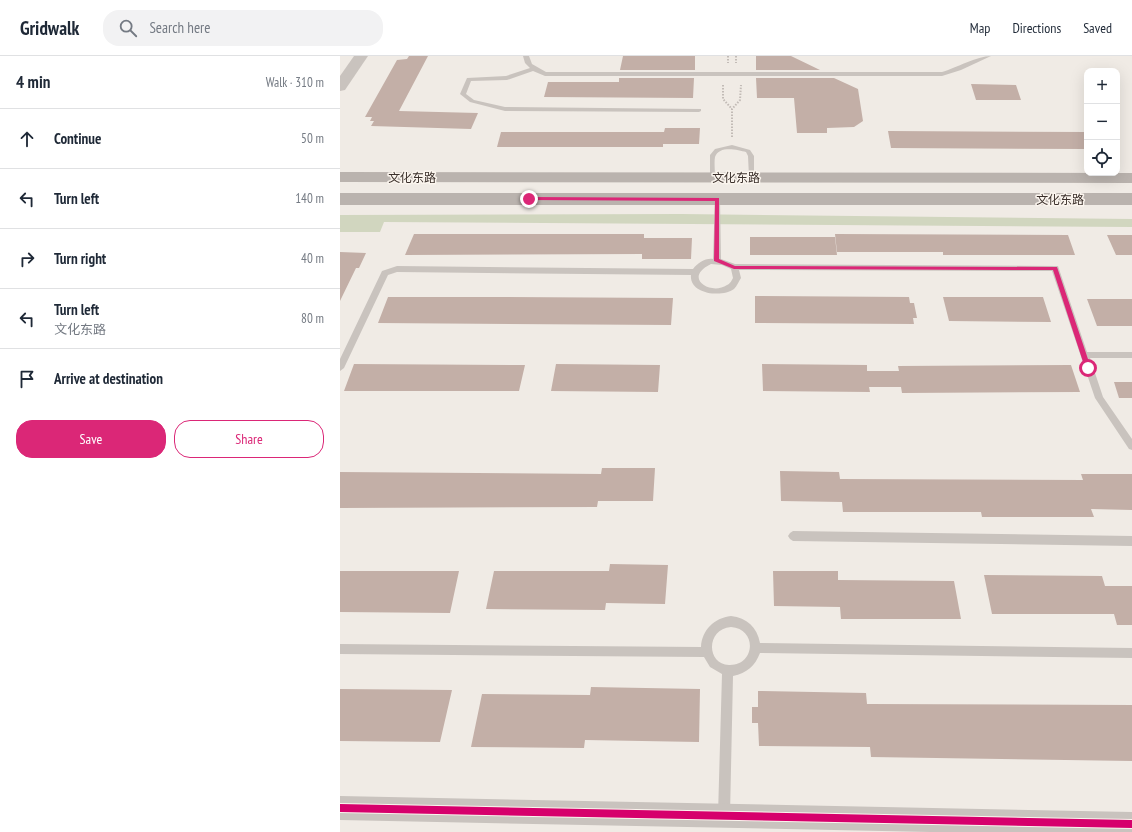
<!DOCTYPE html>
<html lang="en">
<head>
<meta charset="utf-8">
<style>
	:root { --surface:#fff; --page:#f2f2f3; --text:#1f2937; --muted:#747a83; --line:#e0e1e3; --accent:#db2777 }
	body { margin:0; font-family:"PT Sans Narrow","Noto Sans SC",sans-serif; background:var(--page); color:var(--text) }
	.controls { position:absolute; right:12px; top:12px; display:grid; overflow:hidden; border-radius:8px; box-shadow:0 4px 16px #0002 }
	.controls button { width:36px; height:36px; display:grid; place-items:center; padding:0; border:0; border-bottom:1px solid var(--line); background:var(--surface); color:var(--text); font:20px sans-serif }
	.stop { position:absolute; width:12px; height:12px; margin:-9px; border:3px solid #db2777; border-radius:50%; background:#fff }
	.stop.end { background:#db2777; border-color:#fff; box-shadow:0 1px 4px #0008 }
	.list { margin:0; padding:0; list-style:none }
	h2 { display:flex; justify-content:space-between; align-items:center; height:52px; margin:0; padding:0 16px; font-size:17px }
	h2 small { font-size:13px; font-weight:400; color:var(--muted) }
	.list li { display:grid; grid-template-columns:26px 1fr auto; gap:12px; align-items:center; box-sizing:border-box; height:60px; padding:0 16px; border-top:1px solid var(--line) }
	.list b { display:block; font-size:15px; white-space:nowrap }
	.list p { margin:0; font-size:13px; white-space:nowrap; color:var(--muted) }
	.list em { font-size:13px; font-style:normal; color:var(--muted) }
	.actions { display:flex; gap:8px; padding:12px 16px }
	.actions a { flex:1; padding:9px 0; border:1px solid var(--accent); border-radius:16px; text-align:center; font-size:14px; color:var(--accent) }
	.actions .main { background:var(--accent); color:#fff }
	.icon { flex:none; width:22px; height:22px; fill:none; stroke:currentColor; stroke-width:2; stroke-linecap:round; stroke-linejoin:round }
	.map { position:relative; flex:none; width:792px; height:776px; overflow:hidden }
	header { display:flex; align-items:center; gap:24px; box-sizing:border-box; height:56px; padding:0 20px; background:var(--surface); border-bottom:1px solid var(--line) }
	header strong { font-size:19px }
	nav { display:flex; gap:22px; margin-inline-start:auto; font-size:14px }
	.search { width:280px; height:36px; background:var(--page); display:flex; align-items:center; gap:10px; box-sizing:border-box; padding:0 14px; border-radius:16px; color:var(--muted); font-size:15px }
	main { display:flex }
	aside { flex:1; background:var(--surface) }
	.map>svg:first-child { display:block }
	.green { fill:#d1d6bf }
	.building { fill:#c3afa7 }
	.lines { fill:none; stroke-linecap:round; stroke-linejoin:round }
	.path { stroke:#c2bbb6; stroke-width:2; stroke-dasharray:1.5 1.5; stroke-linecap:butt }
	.service { fill:#c9c3be; fill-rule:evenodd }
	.minor { fill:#c9c3be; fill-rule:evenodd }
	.tertiary { fill:#c9c3be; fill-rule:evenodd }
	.secondary { fill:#bab3ae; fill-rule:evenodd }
	.cycleway-casing { stroke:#fbf5ee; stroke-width:2 }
	.cycleway { fill:#d6006c; fill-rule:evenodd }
	.route { fill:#db2777 }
	.labels { text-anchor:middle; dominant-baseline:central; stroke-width:3; stroke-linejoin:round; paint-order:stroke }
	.far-street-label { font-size:12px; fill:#3b302b; stroke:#fbf5ee }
</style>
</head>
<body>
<header>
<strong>Gridwalk</strong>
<div class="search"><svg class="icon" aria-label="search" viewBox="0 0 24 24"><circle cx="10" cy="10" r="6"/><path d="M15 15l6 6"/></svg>Search here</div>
<nav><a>Map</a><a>Directions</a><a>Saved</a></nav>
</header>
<main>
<aside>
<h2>4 min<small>Walk · 310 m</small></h2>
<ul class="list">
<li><svg class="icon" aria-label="ahead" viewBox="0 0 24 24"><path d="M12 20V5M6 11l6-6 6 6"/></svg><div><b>Continue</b></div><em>50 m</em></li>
<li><svg class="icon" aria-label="left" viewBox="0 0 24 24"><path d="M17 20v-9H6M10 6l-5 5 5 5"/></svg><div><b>Turn left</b></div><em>140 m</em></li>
<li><svg class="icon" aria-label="right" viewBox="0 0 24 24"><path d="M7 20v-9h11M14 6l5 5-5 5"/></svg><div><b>Turn right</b></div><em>40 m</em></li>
<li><svg class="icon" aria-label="left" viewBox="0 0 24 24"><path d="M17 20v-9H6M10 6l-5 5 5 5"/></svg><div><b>Turn left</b><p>文化东路</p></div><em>80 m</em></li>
<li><svg class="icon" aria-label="arrive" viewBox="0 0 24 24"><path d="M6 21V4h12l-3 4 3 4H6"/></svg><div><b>Arrive at destination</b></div></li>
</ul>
<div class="actions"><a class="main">Save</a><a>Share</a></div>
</aside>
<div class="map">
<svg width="792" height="776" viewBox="0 0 792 776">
	<rect width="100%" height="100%" fill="#f0ebe5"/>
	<path class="green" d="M341 158 792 163V171L44 166 40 176H0V159Z"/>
	<path class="building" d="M69 0H88L59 55 138 57 131 73 31 70 34 65H30L32 61H25L57 4 67 3Z
		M283 0H355V14H280Z
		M416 0H451L480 14H416Z
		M279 22H354L353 42 204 41 208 26H279Z
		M416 22H494L518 33 523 65 514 71 487 72V77H457L454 42H417Z
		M631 28 676 29 681 44H636Z
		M325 72H360L359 88H323V91H157L161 76H324Z
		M548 75 747 76V93L551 92Z
		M74 178H304V182H352L351 203H302V198L65 199Z
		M495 178 728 179 735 199H603V196H497Z
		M767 179H792V199H776Z
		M410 181H495L497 199H410Z
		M0 196 26 197 19 212H16L0 245Z
		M415 240 569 241 570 247H574L577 262H573L574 268 415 267Z
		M48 241H149L333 242 331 269 38 267Z
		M603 241H703L711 266 609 265Z
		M747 243H792V270H757Z
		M14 308 185 309 179 335H4Z
		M216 308 320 309 318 336 211 335Z
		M422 308 527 309V315H559L558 310 731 309 740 336 562 337 561 331H529L530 336 423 335Z
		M774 326H792V342H779Z
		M262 412H315L313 445H258L257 451 0 452V416L261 418Z
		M440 415 499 416 500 423 743 424 741 418H792V454L751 453 754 461H642L641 456H503L502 446 441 445Z
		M270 508 328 509 325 548 266 547 265 554 146 553 154 515H269Z
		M0 515H119L110 557 0 556Z
		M433 515H498V524L614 525 621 563H501L500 551 434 550Z
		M644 519 762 520 765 530H792V569H777L774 558H652Z
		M251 631 360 633 359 686 245 684 244 692 131 691 142 638 250 639Z
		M0 633 112 634 100 686 0 685Z
		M418 635 526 637 527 648 792 649V705L531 701 530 691 419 690 418 667H412V651H418Z"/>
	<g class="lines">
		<path class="path" d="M388 0V7
			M396 0V7
			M383 29V43L392 53
			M392 81V53L400 44 401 29"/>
		<path class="service" d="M183 0H189L192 8 206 16H602C616 12 637 0 651 0L621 14 602 20H205L193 15 167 24 131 25 126 38 134 44 165 51 361 53V55L359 56 165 55 130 46 120 38 127 22 166 20 190 12 185 7Z
			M392 89 410 94 414 100V123H410L409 121 408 100 406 96C398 94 379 89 375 101 374 106 375 115 375 121L374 123H370V99L375 93Z
			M375 141H377L380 143 381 203 395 208 718 210 747 296H792V302H750L763 341 792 383V394L789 393 755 342 712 215 399 214 401 222C399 225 397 230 394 233 382 242 349 238 351 219L57 216 48 219 4 312 0 315V303L42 215 57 210 353 213C358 207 365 202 373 203ZM371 208 382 209 391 213 393 222C392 224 390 228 387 229 371 240 342 222 371 208Z
			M453 475 792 480V490L453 485 450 483 448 480 450 477Z
			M391 560C407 562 417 571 420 587L792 592V602L420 597C415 610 407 617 393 620L390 759 388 763 384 765 380 763 378 759 382 618 370 611 364 601 0 598V588L361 591C362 574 374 562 391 560ZM391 571C418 573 415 610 389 609 366 608 366 573 391 571Z"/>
		<path class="minor" d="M0 740 792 756V776H590L0 764Z"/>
		<path class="tertiary" d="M14 0H28L5 34 0 35V20Z"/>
		<path class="secondary" d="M0 116 792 117V127L0 126Z
			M0 137H792V149H0Z"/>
		<g class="cycleway-casing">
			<path id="cycleway" d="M0 748 792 764V772L0 756Z"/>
		</g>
		<use href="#cycleway" class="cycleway"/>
	</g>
	<path class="route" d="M189 141 379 142V203L395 210 717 211 751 312 748 315 745 312 713 214 394 213 374 205 375 145 187 144Z"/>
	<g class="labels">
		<g class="far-street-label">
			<text x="72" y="121">文化东路</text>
			<text x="396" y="121">文化东路</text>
			<text x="720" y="143">文化东路</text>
		</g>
	</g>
</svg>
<div class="controls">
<button>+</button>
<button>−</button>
<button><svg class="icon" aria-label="locate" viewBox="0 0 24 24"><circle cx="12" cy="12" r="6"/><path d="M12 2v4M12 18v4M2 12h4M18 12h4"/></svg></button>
</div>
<div class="stop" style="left:748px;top:312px"></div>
<div class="stop end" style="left:189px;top:143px"></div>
</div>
</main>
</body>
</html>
